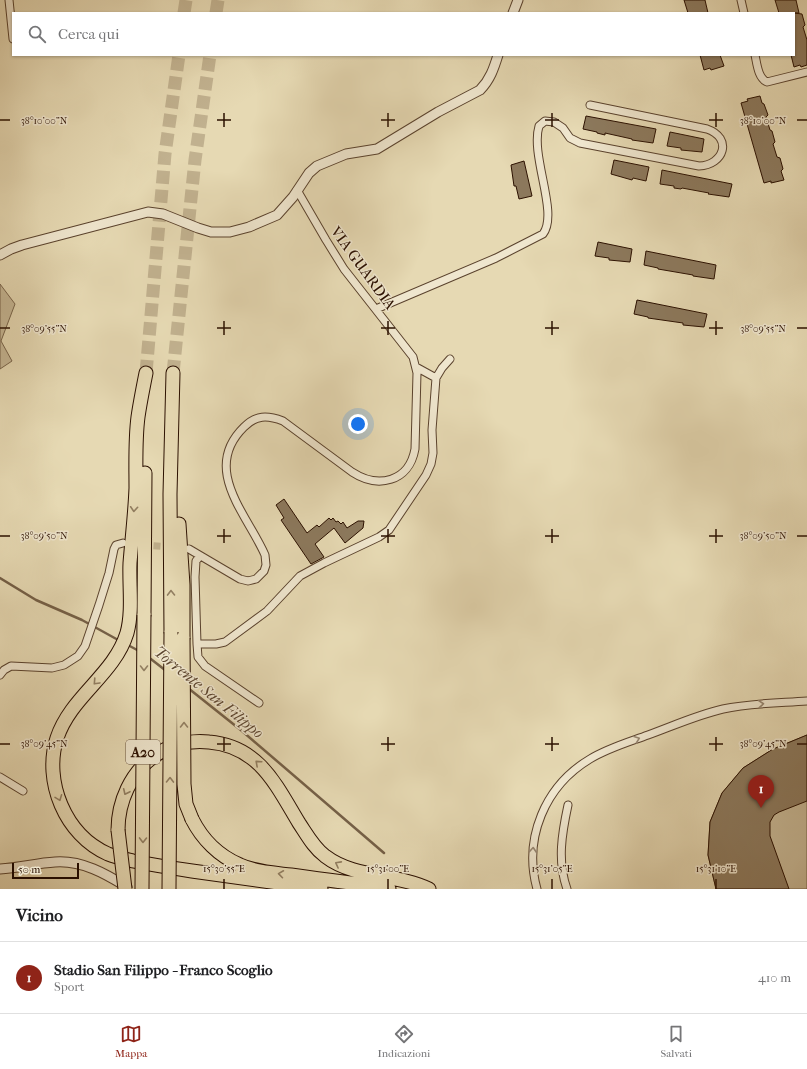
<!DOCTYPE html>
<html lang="it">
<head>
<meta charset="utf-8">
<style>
	:root { --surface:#fff; --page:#f6f6f6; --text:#202124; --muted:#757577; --line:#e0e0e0; --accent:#8f2418 }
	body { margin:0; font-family:"IM FELL French Canon",serif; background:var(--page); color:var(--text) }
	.scale { position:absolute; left:12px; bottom:10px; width:67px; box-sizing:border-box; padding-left:4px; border:2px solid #2b1000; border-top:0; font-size:11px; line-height:14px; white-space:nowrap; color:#2b1000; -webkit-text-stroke:3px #efe6ce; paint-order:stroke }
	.you { position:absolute; left:358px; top:424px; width:14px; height:14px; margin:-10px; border:3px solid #fff; border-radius:50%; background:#1a73e8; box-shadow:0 0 0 6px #1a73e833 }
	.badge { display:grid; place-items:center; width:26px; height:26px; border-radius:50%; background:var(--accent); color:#fff; font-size:13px; font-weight:700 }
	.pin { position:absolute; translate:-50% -33px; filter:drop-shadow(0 1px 2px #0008) }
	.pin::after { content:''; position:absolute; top:21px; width:14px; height:12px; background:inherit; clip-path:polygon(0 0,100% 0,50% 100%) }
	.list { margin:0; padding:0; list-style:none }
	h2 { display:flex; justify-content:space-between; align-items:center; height:52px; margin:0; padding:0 16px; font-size:17px }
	h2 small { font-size:13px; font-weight:400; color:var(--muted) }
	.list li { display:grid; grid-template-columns:26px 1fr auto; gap:12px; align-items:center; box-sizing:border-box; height:72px; padding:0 16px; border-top:1px solid var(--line) }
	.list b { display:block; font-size:15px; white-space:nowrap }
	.list p { margin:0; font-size:13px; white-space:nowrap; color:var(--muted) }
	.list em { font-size:13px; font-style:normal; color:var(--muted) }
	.icon { flex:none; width:22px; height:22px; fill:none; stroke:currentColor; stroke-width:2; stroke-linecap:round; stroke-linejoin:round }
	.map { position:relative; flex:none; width:807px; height:889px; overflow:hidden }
	.search { position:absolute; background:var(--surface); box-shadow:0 1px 3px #0004; left:12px; right:12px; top:12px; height:44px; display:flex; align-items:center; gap:10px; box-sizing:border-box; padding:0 14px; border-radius:0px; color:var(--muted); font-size:15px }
	.sheet { height:124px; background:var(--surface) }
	nav { display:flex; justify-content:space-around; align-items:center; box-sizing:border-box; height:56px; border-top:1px solid var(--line); background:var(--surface); font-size:11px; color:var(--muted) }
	nav a { display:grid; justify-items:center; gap:2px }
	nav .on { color:var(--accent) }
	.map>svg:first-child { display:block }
	.green { fill:#c6b795; stroke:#78644a }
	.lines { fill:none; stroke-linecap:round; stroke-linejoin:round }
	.stream { stroke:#756047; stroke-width:2.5 }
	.building { fill:#8c795d; stroke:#2b1000 }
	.minor-tunnel { stroke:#c1b18f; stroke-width:7; stroke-dasharray:7 3.5; stroke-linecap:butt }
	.motorway-tunnel { stroke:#c1b18f; stroke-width:13; stroke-dasharray:13 6; stroke-linecap:butt }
	.minor-casing { stroke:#5a422d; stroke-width:9 }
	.tertiary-casing { stroke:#5a422d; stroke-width:11 }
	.motorway-casing { stroke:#2b1000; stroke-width:15 }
	.minor { stroke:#efe6ce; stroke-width:7 }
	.tertiary { stroke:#efe6ce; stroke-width:9 }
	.motorway { stroke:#e6d9b3; stroke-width:13 }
	.motorway-bridge-casing { stroke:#2b1000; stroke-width:15; stroke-linecap:butt }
	.motorway-bridge { stroke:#e6d9b3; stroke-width:13 }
	.oneway { stroke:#927f62 }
	.oneway2 { stroke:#978671 }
	.ticks { fill:none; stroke:#2b1000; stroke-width:1.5 }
	.labels { text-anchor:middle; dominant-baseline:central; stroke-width:3; stroke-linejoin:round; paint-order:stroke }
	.shield { fill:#efe6ce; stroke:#66503e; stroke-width:1 }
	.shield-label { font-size:14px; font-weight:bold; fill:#2b1000 }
	.street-label { font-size:15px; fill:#2b1000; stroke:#efe6ce }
	.water-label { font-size:16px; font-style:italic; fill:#5c452f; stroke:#efe6ce }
	.ticks-label { font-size:10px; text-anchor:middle; fill:#2b1000; stroke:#efe6ce; stroke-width:3; stroke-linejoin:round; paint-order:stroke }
</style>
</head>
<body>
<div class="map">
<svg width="807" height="889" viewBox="0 0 807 889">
	<rect width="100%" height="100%" fill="#e6d9b3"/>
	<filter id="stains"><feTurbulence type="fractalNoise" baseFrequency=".005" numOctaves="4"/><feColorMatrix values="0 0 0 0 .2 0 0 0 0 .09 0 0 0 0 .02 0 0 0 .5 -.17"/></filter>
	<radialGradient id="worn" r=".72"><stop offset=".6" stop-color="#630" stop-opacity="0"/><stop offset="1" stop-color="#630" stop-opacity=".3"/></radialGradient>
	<path class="green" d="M0 284 15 304 1 341 12 361 0 369Z
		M807 735V889H716L708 855 710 822 722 793 743 768 773 749Z"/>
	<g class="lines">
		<path class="stream" d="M0 578 36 600 82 620 120 641
			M126 644 139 651
			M147 656 165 670
			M188 688 242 731 384 853"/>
	</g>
	<path class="building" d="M684 0H705L708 13H688Z
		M775 0H796L799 13H779Z
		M794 13 802 14 805 25 803 27 807 40V65L801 67 800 65 794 67 791 55H794Z
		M700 55H720L724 66 711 70 710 68 704 70Z
		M760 96 762 103 764 104 768 115 766 117 770 130 772 131 775 142 773 144 777 157 780 158 783 169 781 171 784 180 771 183V181L764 183 741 103 748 101 747 99Z
		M586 116 656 129 653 143 632 140V139L605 133V135L597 133V132L583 129Z
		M670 132 704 139 702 152 681 150V148L667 146Z
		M614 160 649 167 646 181 633 178 632 180 611 174Z
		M524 161 532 196 519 199 516 186H514L511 165Z
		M662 170 732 184 729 197 708 194 709 193 682 188 681 189 674 188V186L660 184Z
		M598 242 632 249 630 262 609 260V258L595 256Z
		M646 251 716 265 714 279 693 276V275L658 269V268L644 265Z
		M637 300 707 314 704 327 683 325V323L648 318V317L634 314Z
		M284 499 307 533 317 525 319 527 329 518 331 520 333 518 336 522 338 521 341 524 343 522 347 528 358 521H364L363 528 345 543 334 528 315 544 324 557 311 564 281 520 284 518 276 505Z
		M807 735V801L779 812 774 815 770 822V836L789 889H716L708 855 710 822 722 793 743 768 773 749Z"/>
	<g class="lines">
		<path class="minor-tunnel" d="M143 545 173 547"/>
		<path class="motorway-tunnel" d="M184 13 186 0
			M216 13 218 0
			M146 373 165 154 179 55
			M173 373 195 160 210 55"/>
		<g class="minor-casing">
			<path id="minor" d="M9 0 13 39
				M741 0 744 13
				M755 55C757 64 758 78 767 82L807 72
				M376 309 496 258 543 234C559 213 530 156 539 126L545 121 554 122 563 128 570 138 580 143 699 166C724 165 733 138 707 129L590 105
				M416 367 436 378
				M189 549 240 579 248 581 256 579 264 571 266 565 265 555C247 514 201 469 244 427 256 415 267 415 283 421L352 472C378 489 409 482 415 449L417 373 413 357 344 269 326 240 297 190
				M200 556 196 561 195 577 197 644 198 657 205 666 259 703
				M197 644H216L225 642 267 611 300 576 324 563 379 537 389 530 426 475 431 464 433 453 432 430 436 378 442 368 450 359
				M0 675 4 670 11 666 52 668 64 665 78 656 85 646 99 605 109 573 114 549 116 545 123 543
				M0 777 23 791
				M537 889C523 838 545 786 590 759 608 748 629 742 648 735 673 726 697 715 723 709 750 703 779 703 807 701
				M567 889C557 861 562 833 568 805"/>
		</g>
		<g class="tertiary-casing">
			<path id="tertiary" d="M513 13 518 0
				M0 255 11 249 22 245 148 212 163 214 198 228 211 232H230L249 227 277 215 293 197 309 173 317 166 346 154 377 149 438 112 480 90C490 80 494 68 498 55
				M0 869C19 868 37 863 55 862 82 860 106 874 127 887"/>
		</g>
		<g class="motorway-casing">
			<path id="motorway" d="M146 373C143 388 140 403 138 417 135 440 136 465 136 488 135 513 132 538 130 563 129 586 133 611 127 633 114 675 71 696 57 738 43 781 65 835 108 854 116 857 125 859 133 861 153 865 172 868 192 871 235 877 278 883 321 889
				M179 524 183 585V638
				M144 615 145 473
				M171 632 170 494 173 373
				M192 819C202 839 219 856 240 865 255 872 274 873 291 875 324 880 356 883 389 889
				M118 830C118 801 131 773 154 756 170 745 190 740 209 742 259 746 276 785 299 823 307 835 314 848 325 856 355 879 396 873 429 889"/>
		</g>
		<use href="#minor" class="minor"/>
		<use href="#tertiary" class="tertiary"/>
		<use href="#motorway" class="motorway"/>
		<g class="motorway-bridge-casing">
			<path id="motorway-bridge" d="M183 638 184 784 186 804 192 819
				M118 830 125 889
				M142 889 144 615
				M169 889 171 632"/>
		</g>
		<use href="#motorway-bridge" class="motorway-bridge"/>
	</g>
	<defs><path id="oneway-chevron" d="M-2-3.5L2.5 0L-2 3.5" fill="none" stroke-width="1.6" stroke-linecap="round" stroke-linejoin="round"/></defs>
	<g class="oneway">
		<use href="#oneway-chevron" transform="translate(134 509) rotate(94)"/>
		<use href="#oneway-chevron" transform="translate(171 593) rotate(-91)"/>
		<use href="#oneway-chevron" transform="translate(144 668) rotate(90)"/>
		<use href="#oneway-chevron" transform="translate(96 682) rotate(133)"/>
		<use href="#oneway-chevron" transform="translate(184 725) rotate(-90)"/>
		<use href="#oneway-chevron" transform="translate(258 763) rotate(-138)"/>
		<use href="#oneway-chevron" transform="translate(170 780) rotate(-89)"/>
		<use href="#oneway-chevron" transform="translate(126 792) rotate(115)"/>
		<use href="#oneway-chevron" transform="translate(59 798) rotate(69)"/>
		<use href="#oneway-chevron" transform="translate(143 840) rotate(91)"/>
		<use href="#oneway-chevron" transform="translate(338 864) rotate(-152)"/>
		<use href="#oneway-chevron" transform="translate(281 874) rotate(-172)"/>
	</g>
	<g class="oneway2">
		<use href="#oneway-chevron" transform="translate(761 704) rotate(-5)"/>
		<use href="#oneway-chevron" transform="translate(637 739) rotate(-20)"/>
		<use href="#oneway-chevron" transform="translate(533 850) rotate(-86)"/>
	</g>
	<path class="ticks" d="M224 113V127M388 113V127M552 113V127M716 113V127M0 120H10M217 120H231M381 120H395M545 120H559M709 120H723M797 120H807M224 321V335M388 321V335M552 321V335M716 321V335M0 328H10M217 328H231M381 328H395M545 328H559M709 328H723M797 328H807M224 529V543M388 529V543M552 529V543M716 529V543M0 536H10M217 536H231M381 536H395M545 536H559M709 536H723M797 536H807M224 737V751M388 737V751M552 737V751M716 737V751M0 744H10M217 744H231M381 744H395M545 744H559M709 744H723M797 744H807M224 879V889M388 879V889M552 879V889M716 879V889"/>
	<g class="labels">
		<rect class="shield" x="126" y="740" width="34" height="24" rx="3"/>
		<g class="shield-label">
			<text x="143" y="752">A20</text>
		</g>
		<g class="street-label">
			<text transform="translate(363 268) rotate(54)">VIA GUARDIA</text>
		</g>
		<g class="water-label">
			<text transform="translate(209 692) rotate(39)">Torrente San Filippo</text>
		</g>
	</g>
	<g class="ticks-label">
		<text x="44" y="124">38°10'00"N</text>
		<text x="763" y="124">38°10'00"N</text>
		<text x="44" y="332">38°09'55"N</text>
		<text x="763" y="332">38°09'55"N</text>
		<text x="44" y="539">38°09'50"N</text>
		<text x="763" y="539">38°09'50"N</text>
		<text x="44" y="747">38°09'45"N</text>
		<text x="763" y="747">38°09'45"N</text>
		<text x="224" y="872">15°30'55"E</text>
		<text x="388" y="872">15°31'00"E</text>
		<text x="552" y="872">15°31'05"E</text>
		<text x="716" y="872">15°31'10"E</text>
	</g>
	<rect width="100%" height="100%" filter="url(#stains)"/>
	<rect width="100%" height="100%" fill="url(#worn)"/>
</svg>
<div class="scale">50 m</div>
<div class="you"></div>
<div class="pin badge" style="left:761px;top:808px">1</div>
<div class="search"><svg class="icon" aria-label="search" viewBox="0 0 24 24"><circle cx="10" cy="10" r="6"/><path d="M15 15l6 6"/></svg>Cerca qui</div>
</div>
<section class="sheet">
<h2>Vicino<small></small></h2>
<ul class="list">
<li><span class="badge">1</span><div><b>Stadio San Filippo - Franco Scoglio</b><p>Sport</p></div><em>410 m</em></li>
</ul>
</section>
<nav>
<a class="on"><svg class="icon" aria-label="map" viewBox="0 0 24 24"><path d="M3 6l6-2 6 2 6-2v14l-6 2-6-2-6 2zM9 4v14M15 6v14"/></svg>Mappa</a>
<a><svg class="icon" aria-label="directions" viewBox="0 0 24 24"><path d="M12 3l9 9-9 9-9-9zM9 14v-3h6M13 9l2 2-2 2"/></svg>Indicazioni</a>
<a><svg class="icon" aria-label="saved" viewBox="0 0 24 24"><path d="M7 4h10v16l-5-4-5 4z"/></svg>Salvati</a>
</nav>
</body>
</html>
